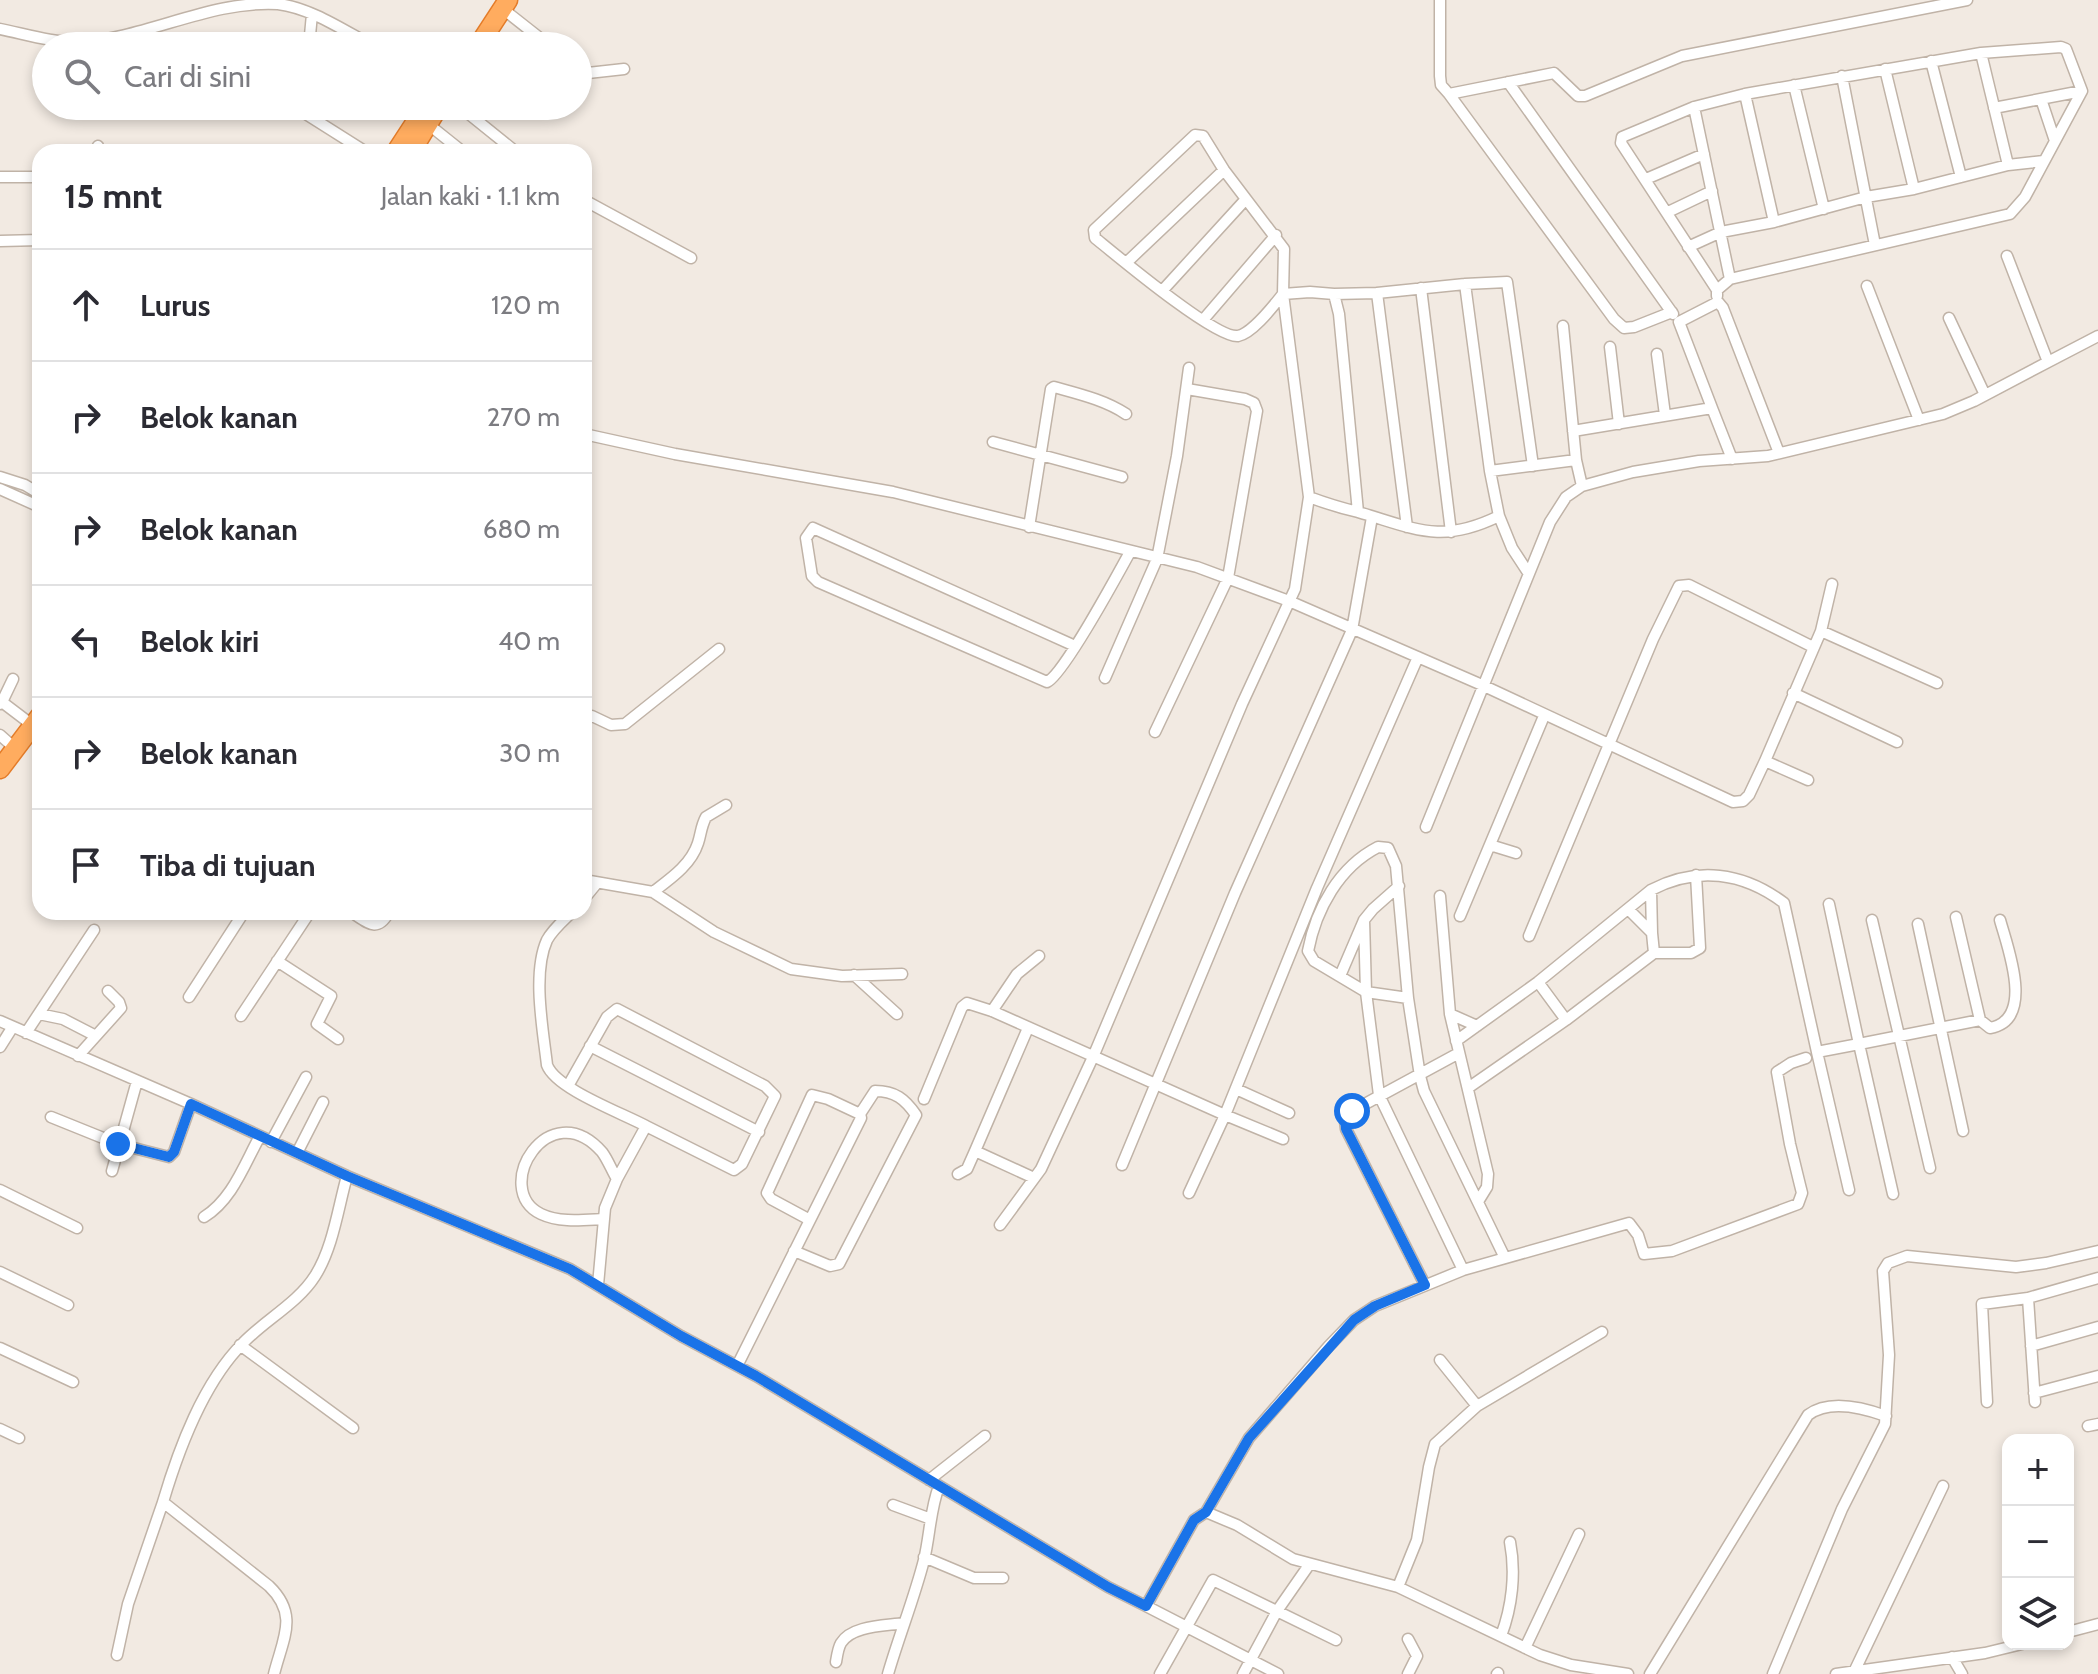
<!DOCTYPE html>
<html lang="id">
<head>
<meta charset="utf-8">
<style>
	:root { --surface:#fff; --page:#f2f2f3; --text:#2b2b33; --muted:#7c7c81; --line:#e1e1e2 }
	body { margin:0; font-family:Cabin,sans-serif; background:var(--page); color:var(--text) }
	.controls { position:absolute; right:24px; bottom:24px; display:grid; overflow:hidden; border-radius:16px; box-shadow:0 4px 12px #0003 }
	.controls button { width:72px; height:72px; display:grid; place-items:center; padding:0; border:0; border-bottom:2px solid var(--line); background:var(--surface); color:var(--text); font:40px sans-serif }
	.stop { position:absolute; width:24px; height:24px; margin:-18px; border:6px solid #1a73e8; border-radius:50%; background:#fff }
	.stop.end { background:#1a73e8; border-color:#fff; box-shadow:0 2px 8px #0008 }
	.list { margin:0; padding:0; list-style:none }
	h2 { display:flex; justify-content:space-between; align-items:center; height:104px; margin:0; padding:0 32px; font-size:34px }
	h2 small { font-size:26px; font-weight:400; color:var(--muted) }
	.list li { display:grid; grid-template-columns:52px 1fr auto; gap:24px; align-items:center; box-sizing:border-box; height:112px; padding:0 32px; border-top:2px solid var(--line) }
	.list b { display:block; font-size:30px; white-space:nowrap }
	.list em { font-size:26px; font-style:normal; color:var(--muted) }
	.icon { flex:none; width:44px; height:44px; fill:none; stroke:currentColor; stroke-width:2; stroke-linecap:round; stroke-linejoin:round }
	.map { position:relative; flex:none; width:2098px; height:1674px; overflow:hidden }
	.search { position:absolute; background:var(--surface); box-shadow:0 4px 12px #0003; left:32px; top:32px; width:560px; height:88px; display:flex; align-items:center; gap:20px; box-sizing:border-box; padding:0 28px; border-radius:44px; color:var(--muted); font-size:30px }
	.panel { position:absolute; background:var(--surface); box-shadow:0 4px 12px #0003; left:32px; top:144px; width:560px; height:776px; border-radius:24px }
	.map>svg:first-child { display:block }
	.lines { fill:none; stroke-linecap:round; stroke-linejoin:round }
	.street-casing { stroke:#c0b3a7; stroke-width:13 }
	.highway-casing { stroke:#e47c29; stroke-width:21 }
	.street { stroke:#fff; stroke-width:10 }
	.highway { stroke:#ffac5f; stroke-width:18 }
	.route { stroke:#1a73e8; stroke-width:10 }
</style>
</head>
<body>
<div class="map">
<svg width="2098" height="1674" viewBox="0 0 2098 1674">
	<rect width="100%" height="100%" fill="#f2eae2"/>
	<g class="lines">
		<g class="street-casing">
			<path id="street" d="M1440 0V76L1441 85 1449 94 1554 73 1578 96H1585L1682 56 1967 0
				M503 9 550 46
				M0 29C25 34 53 43 79 42 146 39 209 0 278 4 311 8 343 30 373 46
				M309 46 312 14
				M1981 53 2008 165
				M1931 61 1961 177
				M578 67 588 73 624 69
				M1885 69 1914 189
				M1842 76 1875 245
				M1508 82 1673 314
				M1794 85 1824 209
				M1449 94 1614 319 1624 328 1634 327 1672 312
				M1745 94 1774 222
				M2041 99 2055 141
				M459 106 516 152
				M1694 107 1730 279 1717 290V296
				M1994 108 2082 91
				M298 109 366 152
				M428 124 463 152
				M98 146 99 152
				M0 177H40
				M1646 179 1704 154
				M584 200 691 258
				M1668 212 1712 191
				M0 241 40 240
				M1688 247 1721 232 1774 222 1866 197 1914 189 2008 165 2044 161
				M1126 263 1224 170
				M1465 284 1490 471 1499 516 1512 548 1529 574
				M1867 286 1919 420
				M1421 288 1451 532
				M1717 290 1621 143 1622 137 1694 107 1745 94 1981 53 2061 47 2066 49 2082 91 2025 197 2010 214 1730 279
				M1162 291 1246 199
				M1377 293 1407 527
				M1334 294 1377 293 1465 284 1507 282 1533 466
				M1949 318 1985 395
				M1203 320 1276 235
				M1563 326 1576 460
				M1610 347 1619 424
				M1657 354 1665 415
				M2048 362 2098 336
				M1712 408 1679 322 1718 302 1723 308 1779 453
				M1573 431 1712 408 1732 459
				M584 434 675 454 893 492 1197 567 1289 601 1482 685 1733 802 1743 801 1749 795 1765 761 1808 780
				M993 442 1122 477
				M1490 471 1576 460 1582 486
				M0 477 25 485 40 494
				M0 489 40 507
				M1309 497C1325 503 1341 508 1358 512 1414 528 1440 545 1499 516
				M1029 527 1051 389 1054 387C1079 394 1105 400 1126 414
				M1821 631 1937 683
				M1075 646 813 528 806 538 812 576 818 582 1047 682C1063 675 1118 574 1130 552
				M1105 678 1157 559 1177 456 1189 368
				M1793 693 1897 742
				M0 700 2 702 13 679
				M0 704 2 702 27 721
				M584 719 592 716 611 725 625 724 719 649
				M1155 732 1228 578 1257 411 1254 403 1245 399 1187 389
				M0 735 9 743
				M1765 761 1821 631 1832 584
				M1426 827 1550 522 1566 497 1582 486 1633 472 1699 461 1768 456 1943 414 1974 401 2048 362 2007 256
				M1490 845 1516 853
				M584 880 653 892C670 879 691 865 698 843 701 834 701 826 706 817L726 805
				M1651 890 1652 933
				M653 892 714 932 791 969 842 976 902 974
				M1440 896 1450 1014 1488 1174 1487 1187 1479 1200
				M584 899 597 883
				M351 912C367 922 377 934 389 912
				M572 912C564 920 553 929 547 940 532 973 543 1030 547 1065 556 1089 622 1113 646 1126L617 1179 605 1208 598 1285
				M1460 916 1544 716
				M1956 917 1980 1020
				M1364 920 1366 992 1379 1095 1463 1270
				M1872 920 1930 1168
				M1918 924 1963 1131
				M1529 936 1653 639 1679 586 1689 585 1813 647
				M1654 953H1691L1700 948 1696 875
				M277 961 331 996 317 1024 338 1039
				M854 975 897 1014
				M1340 976 1364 920 1373 909 1399 886
				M1538 982 1566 1020
				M189 997 244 912
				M1408 998 1366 992 1314 961 1308 951C1316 909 1339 867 1378 847L1388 848 1396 866 1408 998 1420 1076 1424 1091 1504 1256
				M992 1011 1017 974 1039 956
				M39 1014 63 1019 96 1036
				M1450 1014 1477 1026
				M241 1016 310 912
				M0 1021 191 1104 347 1176 570 1269 681 1336 756 1376 1108 1587 1146 1606 1194 1520 1206 1512 1237 1525 1293 1559 1398 1587 1540 1655 1571 1665 1628 1674
				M26 1033 94 930
				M1456 1041 1538 982 1651 890C1697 866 1743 872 1784 903L1817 1052 1859 1044 1829 904
				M590 1046 759 1132
				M0 1047 12 1028
				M1817 1052 1849 1190
				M78 1056 121 1008 119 1002 108 991
				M568 1086 607 1017 617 1009 765 1086 775 1096 742 1164 734 1170 646 1126
				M1468 1088 1566 1020 1654 953 1652 933 1628 909
				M1236 1089 1289 1113
				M924 1099 962 1007 967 1003 992 1011 1225 1115 1317 888 1418 657
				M51 1117 118 1144 169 1157 174 1152 191 1104
				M271 1142 306 1077
				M975 1151 1034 1178
				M297 1153 323 1102
				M1122 1165 1235 893 1352 630 1372 517
				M112 1171 137 1081
				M958 1174 967 1169 975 1151 1028 1028
				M0 1190 77 1228
				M1189 1193 1225 1115 1283 1139
				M1893 1194 1859 1044 1980 1020 1990 1028C2036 1020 2007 946 2000 920
				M204 1217C232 1200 244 1165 260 1136
				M603 1219C583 1220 560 1223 541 1214 490 1189 549 1092 602 1152 608 1160 612 1171 617 1179
				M1000 1225 1041 1169 1093 1057 1242 704 1295 589 1309 497 1283 294 1284 249 1224 170 1203 136 1195 135 1094 230 1095 238C1116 255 1216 339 1238 336 1253 333 1274 305 1283 294L1310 292 1334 294 1339 314 1358 512
				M794 1251 830 1266 839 1264 916 1115C905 1099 895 1091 875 1091L860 1114
				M0 1272 68 1305
				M1425 1285 1346 1129 1345 1121 1352 1111 1459 1053
				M2028 1298 2035 1402
				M240 1345 353 1428
				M2031 1346 2098 1327
				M0 1348 73 1382
				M1440 1360 1477 1406
				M737 1366 861 1118 860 1114 828 1099 812 1095 767 1193 771 1199 810 1220
				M2034 1393 2098 1376
				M1987 1402 1982 1304 2028 1298 2098 1278
				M2088 1426 2098 1424
				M0 1429 19 1438
				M929 1480 985 1436
				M893 1505 931 1519
				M1206 1512 1249 1438 1328 1347 1354 1320 1375 1306 1463 1270 1629 1223 1638 1235 1644 1254 1672 1251 1798 1204 1802 1193 1800 1185 1790 1144 1777 1072 1791 1063 1806 1058
				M924 1557 974 1578H1003
				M1398 1587 1417 1540 1429 1467 1435 1444 1477 1406 1602 1332
				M1146 1606 1278 1674
				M2068 1632 2098 1624
				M1501 1636C1512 1607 1516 1573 1510 1542
				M1525 1648 1579 1534
				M117 1655 128 1604 163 1502
				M1952 1657 1962 1674
				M836 1662C837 1656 838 1648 841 1643 852 1625 886 1626 904 1623
				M1854 1672 1943 1486
				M274 1674C283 1638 299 1615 269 1586L163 1502C179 1448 203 1383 243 1343 265 1320 298 1303 315 1276 333 1248 338 1208 347 1176
				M888 1674C899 1636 914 1599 924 1560 930 1535 930 1510 939 1486
				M1160 1674 1213 1580 1336 1640
				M1243 1674 1277 1611 1309 1565
				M1408 1674 1417 1656 1408 1639
				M1497 1674 1498 1673
				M1650 1674 1808 1415C1829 1399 1864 1408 1886 1416
				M1773 1674 1842 1509 1885 1424 1889 1355 1883 1271 1888 1263 1907 1256 2016 1267 2046 1263 2098 1251
				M1836 1674 1985 1653 2022 1644"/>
		</g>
		<g class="highway-casing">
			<path id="highway" d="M478 46 508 0
				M396 152 426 106
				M411 152 439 106
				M0 769 40 716"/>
		</g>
		<use href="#street" class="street"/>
		<use href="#highway" class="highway"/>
	</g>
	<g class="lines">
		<path class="route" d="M118 1144 169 1157 174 1152 191 1104 347 1176 570 1269 681 1336 756 1376 1108 1587 1146 1606 1194 1520 1206 1512 1249 1438 1354 1320 1375 1306 1425 1285 1346 1129 1345 1121 1352 1111"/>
	</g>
</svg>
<div class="controls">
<button>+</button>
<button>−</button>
<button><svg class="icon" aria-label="layers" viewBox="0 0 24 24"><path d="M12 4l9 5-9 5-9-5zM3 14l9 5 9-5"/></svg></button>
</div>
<div class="stop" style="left:1352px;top:1111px"></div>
<div class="stop end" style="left:118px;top:1144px"></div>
<div class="search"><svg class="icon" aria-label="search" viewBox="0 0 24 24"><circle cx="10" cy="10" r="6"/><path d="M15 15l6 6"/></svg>Cari di sini</div>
<section class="panel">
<h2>15 mnt<small>Jalan kaki · 1.1 km</small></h2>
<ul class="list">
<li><svg class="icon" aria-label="ahead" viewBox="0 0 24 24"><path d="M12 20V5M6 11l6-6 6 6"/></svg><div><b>Lurus</b></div><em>120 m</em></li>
<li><svg class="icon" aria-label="right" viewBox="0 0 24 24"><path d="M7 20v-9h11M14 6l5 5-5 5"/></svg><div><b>Belok kanan</b></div><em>270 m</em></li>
<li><svg class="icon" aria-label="right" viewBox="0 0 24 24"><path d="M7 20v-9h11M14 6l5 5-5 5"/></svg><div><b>Belok kanan</b></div><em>680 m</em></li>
<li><svg class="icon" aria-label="left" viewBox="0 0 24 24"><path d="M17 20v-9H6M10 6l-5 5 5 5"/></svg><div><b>Belok kiri</b></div><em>40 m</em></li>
<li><svg class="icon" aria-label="right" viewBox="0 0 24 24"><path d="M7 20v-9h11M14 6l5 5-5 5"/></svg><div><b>Belok kanan</b></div><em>30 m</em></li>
<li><svg class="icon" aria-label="arrive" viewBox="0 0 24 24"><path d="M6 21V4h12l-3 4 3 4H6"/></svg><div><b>Tiba di tujuan</b></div></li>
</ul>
</section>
</div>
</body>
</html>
